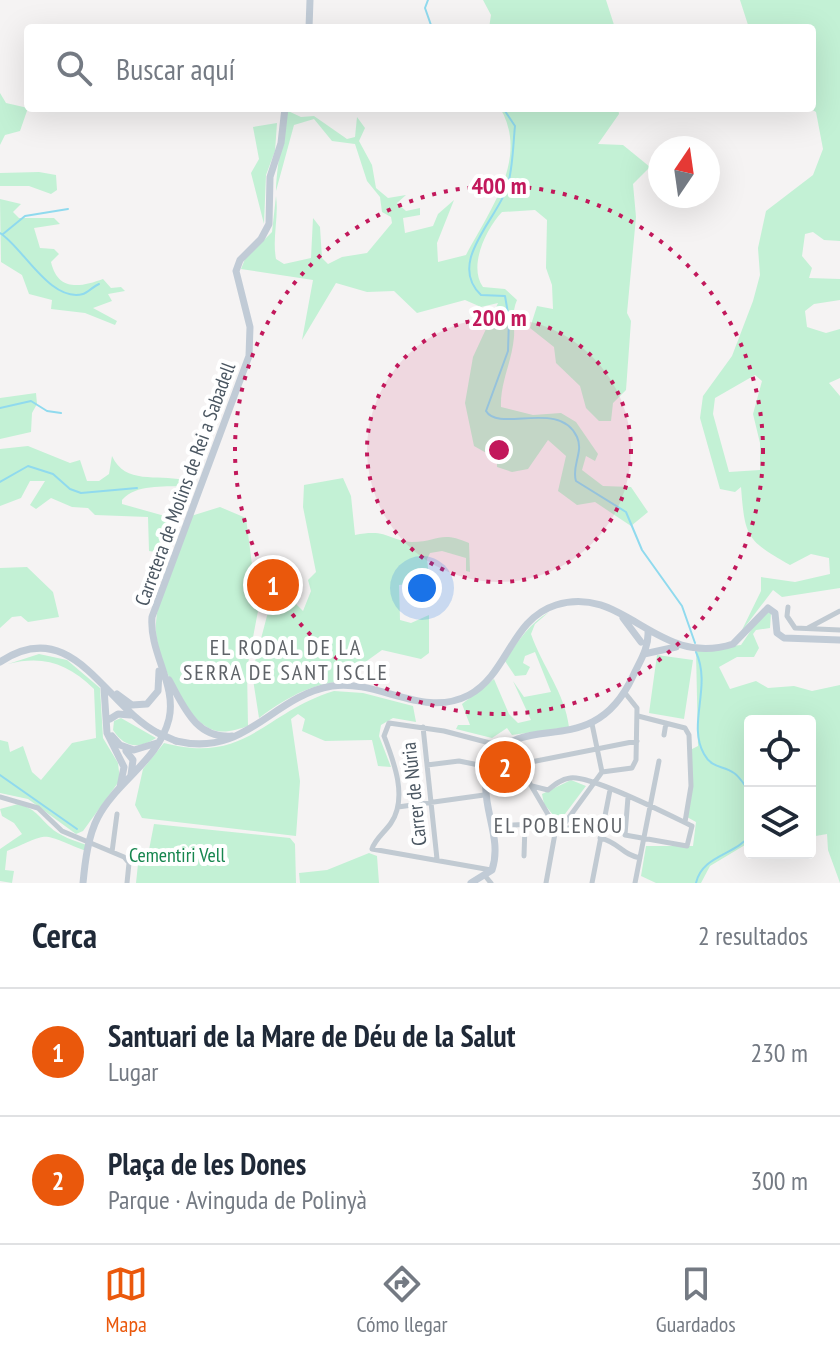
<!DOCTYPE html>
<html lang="es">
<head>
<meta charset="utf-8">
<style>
	:root { --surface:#fff; --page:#f2f2f3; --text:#1f2937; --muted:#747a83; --line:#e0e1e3; --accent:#ea580c }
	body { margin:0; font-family:"PT Sans Narrow",sans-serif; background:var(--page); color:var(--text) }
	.controls { position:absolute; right:24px; bottom:24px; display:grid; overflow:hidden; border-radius:8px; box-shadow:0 8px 32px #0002 }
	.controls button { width:72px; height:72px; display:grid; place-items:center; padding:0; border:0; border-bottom:2px solid var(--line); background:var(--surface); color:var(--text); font:40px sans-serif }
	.compass { position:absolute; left:648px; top:136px; width:72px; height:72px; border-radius:50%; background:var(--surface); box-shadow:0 8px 32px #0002; rotate:13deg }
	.you { position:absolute; left:422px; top:588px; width:28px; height:28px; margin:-20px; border:6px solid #fff; border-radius:50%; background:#1a73e8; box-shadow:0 0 0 12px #1a73e833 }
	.badge { display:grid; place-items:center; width:52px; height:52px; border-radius:50%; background:var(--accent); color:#fff; font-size:26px; font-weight:700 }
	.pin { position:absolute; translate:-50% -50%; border:4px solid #fff; box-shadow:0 2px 8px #0006 }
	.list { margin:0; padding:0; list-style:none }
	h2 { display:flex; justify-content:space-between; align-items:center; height:104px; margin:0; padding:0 32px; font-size:34px }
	h2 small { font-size:26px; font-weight:400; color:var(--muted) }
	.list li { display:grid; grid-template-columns:52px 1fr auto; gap:24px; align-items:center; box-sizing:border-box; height:128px; padding:0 32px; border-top:2px solid var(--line) }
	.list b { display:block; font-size:30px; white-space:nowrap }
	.list p { margin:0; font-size:26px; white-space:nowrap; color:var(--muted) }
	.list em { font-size:26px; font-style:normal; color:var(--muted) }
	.icon { flex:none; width:44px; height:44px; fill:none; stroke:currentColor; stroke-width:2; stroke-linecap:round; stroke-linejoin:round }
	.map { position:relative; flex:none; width:840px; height:883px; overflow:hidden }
	.search { position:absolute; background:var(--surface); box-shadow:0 8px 32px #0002; left:24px; right:24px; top:24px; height:88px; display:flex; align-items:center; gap:20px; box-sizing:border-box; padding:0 28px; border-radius:8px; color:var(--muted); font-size:30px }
	.sheet { height:360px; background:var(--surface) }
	nav { display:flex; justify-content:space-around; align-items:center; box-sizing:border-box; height:112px; border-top:2px solid var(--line); background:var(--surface); font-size:22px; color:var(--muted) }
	nav a { display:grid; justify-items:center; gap:4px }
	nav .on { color:var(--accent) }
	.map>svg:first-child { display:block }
	.green { fill:#c3f1d5; fill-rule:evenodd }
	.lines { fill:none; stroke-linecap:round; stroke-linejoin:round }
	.stream { stroke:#90daee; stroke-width:2 }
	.street { stroke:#c1cad2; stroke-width:5 }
	.secondary { stroke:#c1cbd6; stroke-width:7 }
	.secondary-bridge { stroke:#c1cbd6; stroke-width:7 }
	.ring { fill:none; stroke:#c2185b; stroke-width:4; stroke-dasharray:4 8 }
	.labels { text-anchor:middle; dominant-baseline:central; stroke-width:8; stroke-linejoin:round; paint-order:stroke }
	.street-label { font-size:20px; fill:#4a5661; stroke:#fff }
	.park-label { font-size:20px; fill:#17864f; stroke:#fff }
	.neighbourhood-label { font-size:22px; letter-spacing:2px; fill:#5f6368; stroke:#fff }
	.centre { fill:#c2185b; stroke:#fff; stroke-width:4 }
	.ring-label { font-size:24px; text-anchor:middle; font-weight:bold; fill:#c2185b; stroke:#fff; stroke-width:8; stroke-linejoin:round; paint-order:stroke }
</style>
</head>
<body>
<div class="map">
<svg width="840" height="883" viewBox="0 0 840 883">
	<rect width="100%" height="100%" fill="#f5f3f3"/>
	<path class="green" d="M483 0H606L615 28H489L491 15Z
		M740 0H840V241L824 240 813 232 805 234 802 256 812 268 809 278 840 279V300L814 304 805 311 807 327 826 333 840 329V378L829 383 840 396V588L782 597 773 590 741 632 761 591V577L795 582 830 574 829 558 811 554 790 565C746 540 745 537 741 487L735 492 720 489 700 418 703 396 732 356 753 301 760 275 758 248 766 211 813 175 823 149 816 112 809 108H812V28H749ZM755 375 762 381 753 414 760 443V470L729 472 713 414 715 398Z
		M0 93 6 103 28 108 20 131 5 135 0 145Z
		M500 108H618L619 114 598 144 623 145 650 167 633 184 636 217 627 313 631 321 626 390 613 403 611 421H599L586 408 580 386 556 363 554 347 530 328 537 306 553 309 552 285 546 268 547 220 535 210 502 212C486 229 468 266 483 287L505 289 517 300C511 314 515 323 514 337 512 362 500 382 501 407L533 415 561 413 576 422 598 454 595 461 586 456 582 470 603 486 631 487 648 512 631 526 595 502 577 505 558 491 566 456 548 440 528 469 512 472 497 467V459L474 446 465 403 473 357 498 303 481 307 465 300 417 313 394 291 367 292 336 283 302 340 313 280 241 269 245 259 272 232 276 196C279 218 272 237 276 259L284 264 311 258 313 218 320 227 322 258 328 264 342 257 367 253 392 223 391 217 382 212 380 197 367 181 355 144 332 141 314 119 294 125 276 191C276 172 283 130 288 111L301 117 314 116 347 139 355 137 357 117 365 128 359 141 372 165 376 188 388 198 406 195 397 203 406 211 420 208V215L403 218 405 233 433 226 438 214 454 200 437 243 438 262 466 255C489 211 530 158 500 108Z
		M277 123 275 151 266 175 264 224 251 173 259 159 253 127Z
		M39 172 56 175 57 190 51 194 29 186H0V173Z
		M0 199 21 204 13 212 19 218H54L60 224 34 228 40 248 54 249 59 254 51 262C58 292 81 287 103 279L111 288 121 287 125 291 108 294 112 301 93 308 117 321 115 325 85 313 51 309 52 300 29 294 22 275 1 262Z
		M36 393 37 404 32 413 31 432 0 439V398Z
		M28 446 70 463 80 460 87 481H99L109 474 112 456C125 485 157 474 183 480V486C163 487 136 484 122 500V504L179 520 167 554 149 551 148 517 95 515 88 508 72 507 51 498 36 509 30 505 45 481H30L21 498 0 506V449Z
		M343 478 351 496 355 535C388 528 389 541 412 542 438 542 440 530 469 543L470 572 466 571V558L442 551 430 553 427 559 431 594 426 593V576L419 570 408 584 399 585 400 620 411 623 429 615V653L421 659 382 650 364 663 356 680C316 681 290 695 259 718L252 673 268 612 275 606 296 604 303 611 311 591 308 580 316 572 303 507 304 485Z
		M220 507 246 518 258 611 247 669 248 726C239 729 227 733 217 731 185 724 153 653 156 623 158 591 180 547 191 516Z
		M27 567 53 592 59 617 28 622 21 616 12 617 0 628V568Z
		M549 612 535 624 531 634C542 666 565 693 569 727L512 735 507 728 492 738 456 729 458 725H470L462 704 494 679 509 714 518 723 531 720 513 681 524 697 551 692 535 652 525 656 523 663 530 667 526 675 515 676 505 661C518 641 528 625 549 612Z
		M768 612 771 613 770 628 756 630 753 634 759 648 754 657H737L719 667 730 689 756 681 768 688 794 686 812 691 840 685V883L828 850 827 834 810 837V721H750V842L710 866 701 883H656L641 876 646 846H693L696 822 687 817 692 749 698 746 696 650 741 645 762 614Z
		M39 654 67 660 100 688 103 738 118 763 120 780 83 831 76 834 28 799 0 793V740L8 742 10 752 23 746 32 772 41 780 72 743 96 738 94 689C68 664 44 655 8 664Z
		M657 655 693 660 684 719 649 713Z
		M334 691 363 693 413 706 416 722 393 718 381 725 379 736 391 767 378 766 372 740 325 741 302 731 305 719 298 714 291 719 300 781 296 836 142 818 135 805 143 769 164 743C247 765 264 712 334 691Z
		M121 718 156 738C138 750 124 747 113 730L114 721Z
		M571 780 586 786 559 822 544 804 542 794Z
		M18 804C36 809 38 816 50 827 59 836 75 841 87 845L86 851C37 832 53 832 7 851L5 870 14 871 12 883 0 881V849L22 834 14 823 2 816 0 809Z
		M154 824 290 838 295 844 296 883H136L138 864 148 855Z
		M369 853 377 856 379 883H300L299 873 327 870Z"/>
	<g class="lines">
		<path class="stream" d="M428 0 425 8 432 28
			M503 108 515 126C513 145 513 169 507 188 496 220 447 263 481 295L505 296 509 319 508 351 486 411C499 433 560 399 577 437 584 452 571 466 576 481L626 512 642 550 682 606 695 643
			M0 233C22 246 50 303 83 294 87 293 94 286 99 284
			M3 234 25 216 68 209
			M0 408 31 401 47 411 61 413
			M0 482 28 466 53 474 70 489 81 493 137 488
			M696 652C712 687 687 724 704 754 712 769 723 765 734 773 740 777 745 786 750 792
			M0 775 77 829
			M696 883C702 855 736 855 750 835"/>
		<path class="street" d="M788 607 787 616 795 628 840 630
			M808 628 840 611
			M638 716 685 728 689 735 691 786 685 822
			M592 724 602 772
			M423 727 437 859
			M664 735 666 723
			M521 764 637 741
			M427 765 459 761 489 767
			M602 772 632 768 636 760 637 708 625 693
			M532 786 548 790C554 785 561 779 570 778 589 774 669 815 692 826L687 846 625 835 628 797
			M0 797 38 808 62 831 124 857 129 863 127 883
			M398 807 484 795
			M492 826 554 823
			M601 832 562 827 602 772
			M600 838C619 842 622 855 640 858
			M112 852 117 814
			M524 856 525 825
			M491 870 372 849C375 839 385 832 391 823 408 798 394 762 384 736L389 723 444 731 509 748 556 828 546 883
			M486 877 491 883
			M592 883 610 790
			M635 883 659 761"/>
		<path class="secondary" d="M309 28 310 0
			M623 618 641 642
			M644 654 676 647
			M0 662C73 613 105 706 158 733
			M169 680C184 707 196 739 232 736
			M104 688 107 733 124 767 120 787
			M117 694 132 705 147 704 158 691 159 671
			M110 719 118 714 130 715
			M112 736 120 745 134 750 157 743
			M176 741C247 758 271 696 332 686 379 679 423 719 469 695 508 674 511 619 556 605 624 583 657 669 733 644L768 608 775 613 777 633 784 638 840 640
			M126 751 133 760 131 775
			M83 883C85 862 88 836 98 817 117 781 159 760 169 719 177 685 149 652 152 617L249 356 250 327 236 271 240 260 261 239 269 224 270 177 281 143 285 108
			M471 883 492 870C505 832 471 795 494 758 525 710 593 762 633 676 640 661 649 648 648 631"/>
		<path class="secondary-bridge" d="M158 733 176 741"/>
	</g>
	<circle cx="499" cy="450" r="132" fill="#c2185b" fill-opacity=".12"/>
	<g class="ring">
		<circle cx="499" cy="450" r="132"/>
		<circle cx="499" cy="450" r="264"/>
	</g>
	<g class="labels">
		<g class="street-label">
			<text transform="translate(185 484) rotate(-70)">Carretera de Molins de Rei a Sabadell</text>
			<text transform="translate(414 794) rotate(-96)">Carrer de Núria</text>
		</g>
		<g class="park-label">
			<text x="177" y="855">Cementiri Vell</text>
		</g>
		<g class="neighbourhood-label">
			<text x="286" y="647">EL RODAL DE LA<tspan x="286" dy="25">SERRA DE SANT ISCLE</tspan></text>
			<text x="559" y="825">EL POBLENOU</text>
		</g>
	</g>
	<circle cx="499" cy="450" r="12" class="centre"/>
	<g class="ring-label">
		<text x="499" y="194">400 m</text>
		<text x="499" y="326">200 m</text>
	</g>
</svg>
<div class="controls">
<button><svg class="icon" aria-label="locate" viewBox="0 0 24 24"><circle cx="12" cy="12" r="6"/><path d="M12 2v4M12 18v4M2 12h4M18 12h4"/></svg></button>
<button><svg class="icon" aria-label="layers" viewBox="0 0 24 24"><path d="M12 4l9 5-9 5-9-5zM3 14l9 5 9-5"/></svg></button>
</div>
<svg class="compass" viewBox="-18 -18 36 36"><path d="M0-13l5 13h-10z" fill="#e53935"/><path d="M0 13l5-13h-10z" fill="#747a83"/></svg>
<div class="you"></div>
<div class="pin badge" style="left:273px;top:585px">1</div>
<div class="pin badge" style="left:505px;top:767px">2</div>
<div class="search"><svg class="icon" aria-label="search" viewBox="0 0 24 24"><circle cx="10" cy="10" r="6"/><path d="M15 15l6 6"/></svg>Buscar aquí</div>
</div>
<section class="sheet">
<h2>Cerca<small>2 resultados</small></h2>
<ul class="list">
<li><span class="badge">1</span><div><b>Santuari de la Mare de Déu de la Salut</b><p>Lugar</p></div><em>230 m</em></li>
<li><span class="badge">2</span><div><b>Plaça de les Dones</b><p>Parque · Avinguda de Polinyà</p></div><em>300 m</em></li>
</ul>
</section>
<nav>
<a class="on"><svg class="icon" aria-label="map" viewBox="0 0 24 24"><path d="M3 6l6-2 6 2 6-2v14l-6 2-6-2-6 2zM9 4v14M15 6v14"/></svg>Mapa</a>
<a><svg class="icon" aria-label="directions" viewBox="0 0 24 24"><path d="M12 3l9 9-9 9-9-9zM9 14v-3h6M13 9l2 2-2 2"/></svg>Cómo llegar</a>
<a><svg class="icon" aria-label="saved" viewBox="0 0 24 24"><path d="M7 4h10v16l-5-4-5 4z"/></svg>Guardados</a>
</nav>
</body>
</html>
